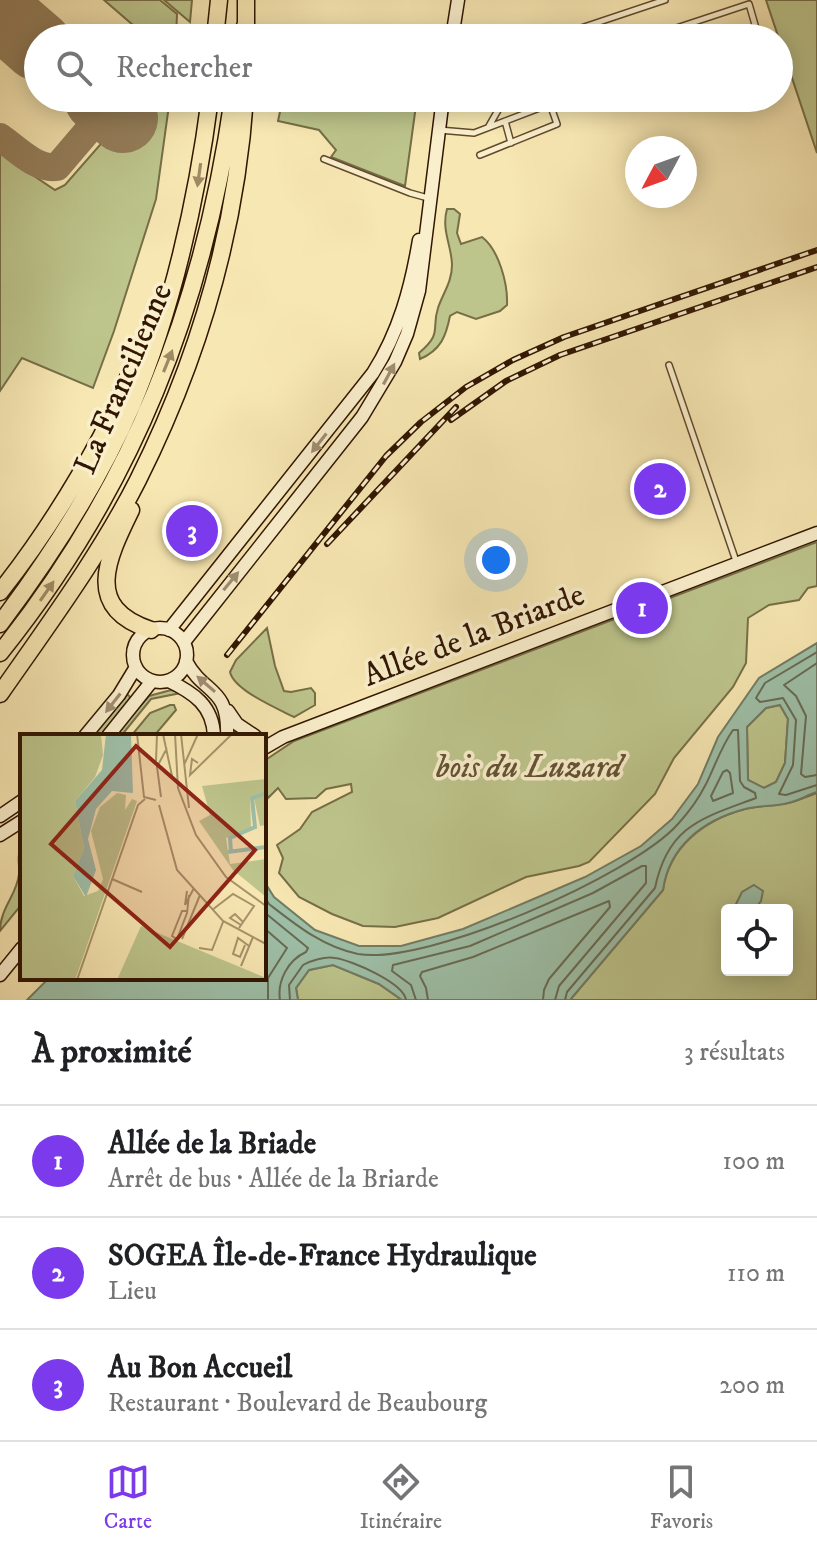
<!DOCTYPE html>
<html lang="fr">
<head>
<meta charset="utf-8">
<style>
	:root { --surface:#fff; --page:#f2f2f2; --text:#202124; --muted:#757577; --line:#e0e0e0; --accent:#7c3aed }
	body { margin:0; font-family:"IM FELL DW Pica",serif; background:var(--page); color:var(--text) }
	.controls { position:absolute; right:24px; bottom:24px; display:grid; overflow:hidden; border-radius:8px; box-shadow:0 4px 20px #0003 }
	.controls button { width:72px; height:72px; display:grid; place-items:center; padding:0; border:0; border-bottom:2px solid var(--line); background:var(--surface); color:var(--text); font:40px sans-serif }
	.compass { position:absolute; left:625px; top:136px; width:72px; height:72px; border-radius:50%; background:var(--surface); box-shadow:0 4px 20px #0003; rotate:229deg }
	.you { position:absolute; left:496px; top:560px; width:28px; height:28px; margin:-20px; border:6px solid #fff; border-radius:50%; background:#1a73e8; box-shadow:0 0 0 12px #1a73e833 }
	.badge { display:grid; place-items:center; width:52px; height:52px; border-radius:50%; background:var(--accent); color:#fff; font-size:26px; font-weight:700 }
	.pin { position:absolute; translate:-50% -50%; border:4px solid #fff; box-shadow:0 2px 8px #0006 }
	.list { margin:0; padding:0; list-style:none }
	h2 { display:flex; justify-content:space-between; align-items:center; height:104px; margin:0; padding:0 32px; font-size:34px }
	h2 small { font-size:26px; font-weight:400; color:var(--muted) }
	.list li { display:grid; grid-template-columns:52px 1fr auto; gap:24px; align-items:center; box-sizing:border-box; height:112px; padding:0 32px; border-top:2px solid var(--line) }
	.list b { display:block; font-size:30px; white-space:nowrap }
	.list p { margin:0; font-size:26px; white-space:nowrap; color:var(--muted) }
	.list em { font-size:26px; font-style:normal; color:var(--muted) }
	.icon { flex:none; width:44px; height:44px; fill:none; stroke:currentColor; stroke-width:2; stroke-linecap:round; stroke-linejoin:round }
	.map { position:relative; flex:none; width:817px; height:1000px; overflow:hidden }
	.search { position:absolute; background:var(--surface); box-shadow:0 4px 20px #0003; left:24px; right:24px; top:24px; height:88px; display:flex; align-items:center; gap:20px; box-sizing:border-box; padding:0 28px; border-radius:44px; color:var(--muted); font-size:30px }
	.sheet { height:440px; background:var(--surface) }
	nav { display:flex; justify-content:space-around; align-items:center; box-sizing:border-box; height:112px; border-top:2px solid var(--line); background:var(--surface); font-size:22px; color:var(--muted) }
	nav a { display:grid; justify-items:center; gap:4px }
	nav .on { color:var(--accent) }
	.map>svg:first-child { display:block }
	.green { fill:#bdc58c; stroke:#776e46; stroke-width:2; fill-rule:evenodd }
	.water { fill:#9ec0a8; stroke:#727c65; stroke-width:2; fill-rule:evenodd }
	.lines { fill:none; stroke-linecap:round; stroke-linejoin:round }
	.shore { stroke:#686b54; stroke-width:2 }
	.taxiway { stroke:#947e5a; stroke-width:28 }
	.runway { stroke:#947e5a; stroke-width:70 }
	.lane-casing { stroke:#624a2d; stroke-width:8 }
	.secondary-casing { stroke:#311601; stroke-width:15 }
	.highway-casing { stroke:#311601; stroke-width:19 }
	.lane { stroke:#faefcd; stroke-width:5 }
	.secondary { stroke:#faefcd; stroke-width:12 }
	.highway { stroke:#f7e7b2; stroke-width:16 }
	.rail-casing { stroke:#311601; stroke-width:6 }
	.rail { stroke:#faefcd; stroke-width:3; stroke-dasharray:9; stroke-linecap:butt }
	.oneway { fill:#9e8962 }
	.oneway2 { fill:#a08d71 }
	.labels { text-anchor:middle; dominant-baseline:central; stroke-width:7; stroke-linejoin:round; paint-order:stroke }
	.street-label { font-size:32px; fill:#311601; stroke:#faefcd }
	.park-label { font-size:32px; font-style:italic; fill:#625332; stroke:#faefcd }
	.inset-river { fill:none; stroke:#9ec0a8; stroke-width:4 }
	.inset-road { fill:none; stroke:#a8936b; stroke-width:2 }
	.view { fill:#8f2418; fill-opacity:0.15; stroke:#8f2418; stroke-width:4 }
	.inset-edge { fill:none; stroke:#311601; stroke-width:4 }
</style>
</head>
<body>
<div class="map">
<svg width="817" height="1000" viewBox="0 0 817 1000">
	<rect width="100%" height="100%" fill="#f7e7b2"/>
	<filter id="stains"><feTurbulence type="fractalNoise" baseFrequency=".0025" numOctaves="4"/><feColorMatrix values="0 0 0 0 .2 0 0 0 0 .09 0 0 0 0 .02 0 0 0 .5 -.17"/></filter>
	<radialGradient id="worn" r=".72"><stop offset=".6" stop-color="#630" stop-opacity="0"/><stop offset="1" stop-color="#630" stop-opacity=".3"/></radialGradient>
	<path class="green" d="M104 0H160L177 14 176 38H148Z
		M164 0H192L190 22Z
		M766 0H817V153Z
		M141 98H170L156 199 114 331 93 388 22 358 0 391V153L55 190 65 185Z
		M283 98H417L405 186 331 157 336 150 319 130 278 121Z
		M447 209H454L460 214 457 233 461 244 482 237C499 250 508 284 507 305L500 311 476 319 457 312 450 316C446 336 441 350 420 359L419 353C443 333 431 329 438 308 443 293 452 282 452 265 452 247 441 230 447 209Z
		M817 542V586L808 588 799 600 769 605 748 618 746 663 733 687 674 758 655 794 589 862 579 866 526 877 438 918 395 927 363 926 332 914 299 897 279 873 283 858 277 845 300 829 312 812 352 792 351 784 326 789 316 798 286 799 278 788 268 798 264 785V761L294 741Z
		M267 628 275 666 284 691 291 692 311 688 315 693V705L294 717C276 708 234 690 230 672L236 660Z
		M171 690 181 693 151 699 121 736H114L149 696Z
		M127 694 131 698 100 736H93Z
		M170 705H174L176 710 154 736H131L150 713Z
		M780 705 788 719 785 763 776 782 764 788 748 780 747 727 766 708Z
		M817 793V1000H570L663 890C669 847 704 820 745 809 759 805 774 806 788 803 798 801 808 796 817 793ZM727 910H787V970H727Z
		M22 847V904L0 931C0 908 17 895 19 874 20 863 16 857 22 847Z
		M333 965 379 984 402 1000H298L296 988 309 970Z"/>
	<path class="water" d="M817 643V792C807 795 798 801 788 803 774 807 759 805 745 809 703 820 669 846 663 890L570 1000H402L379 984 333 965 309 970 296 988 298 1000H27L49 978H264V881L274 897 315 930 359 946H401L463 929 585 877 641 846 672 819 698 784 718 737 759 678ZM780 705 788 719 785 763 776 782 764 788 748 780 747 727 766 708Z
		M754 885 763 891 761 901 754 910H733L742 892Z"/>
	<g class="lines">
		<path class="shore" d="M817 652 765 683 756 698 760 702 783 698 796 720 793 765 779 794 786 795 817 785
			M817 663 784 685 796 696 806 716 801 774 805 777 817 775
			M727 770 730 773 733 793 713 801 711 796 723 772Z
			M264 896 269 904C296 925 323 947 358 954 426 966 633 875 678 824 688 813 699 798 706 784 715 766 721 747 733 730H738L740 781 744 787 755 793 756 798C703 818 668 825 655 888L567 992 565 1000
			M264 912 308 948 306 952C288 960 277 981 280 1000
			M264 928 287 948 268 978V1000
			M290 1000 289 985 303 965C310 961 325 956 335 958 351 960 404 983 406 1000
			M416 1000 411 985 392 971 393 965 470 946 593 893 642 866H646V883L559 986 555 1000
			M428 1000 426 988 420 976 422 972 473 957 609 901 610 907 549 979 544 990 543 1000"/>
		<path class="taxiway" d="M0 137C16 148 36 170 57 167L109 106"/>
		<path class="runway" d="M0 13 38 46
			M99 98 123 118"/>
		<g class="lane-casing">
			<path id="lane" d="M551 38 665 0
				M646 38 749 4 758 35 751 38
				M505 121 511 143
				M489 126 505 98
				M439 130 474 133 550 104 557 124 480 155
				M324 159 410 193 428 198
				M669 365 736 561"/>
		</g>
		<g class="secondary-casing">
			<path id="secondary" d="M452 38 458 0
				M133 655a27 27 0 1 1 54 0a27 27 0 1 1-54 0Z
				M169 630 373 373C399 332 411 288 419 240
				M184 642 362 417 395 362 407 334 419 291 443 98
				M186 661C204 695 229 686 227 736
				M169 681C194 693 213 706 214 736
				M228 711 237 724 255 736
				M85 736 119 695 136 667
				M108 736 152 681
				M264 748 283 737 817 533
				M0 816 22 801
				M0 835 22 821
				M0 975 22 948"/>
		</g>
		<g class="highway-casing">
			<path id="highway" d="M215 38 219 0
				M240 38 246 24V0
				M131 510C107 559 83 608 151 630
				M0 592C38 544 72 491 101 437 119 403 130 362 155 333
				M0 624C51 556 98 484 132 405 172 311 197 199 210 98
				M0 653C133 487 203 308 233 98
				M0 694C48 625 100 555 138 480 198 360 236 232 245 98"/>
		</g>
		<use href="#lane" class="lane"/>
		<use href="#secondary" class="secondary"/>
		<use href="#highway" class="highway"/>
		<g class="rail-casing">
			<path id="rail" d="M451 420 506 381 560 355 817 267
				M327 544 456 407
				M227 655 386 456 421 422 466 387 513 360 564 337 817 250"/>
		</g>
		<use href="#rail" class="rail"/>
	</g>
	<defs><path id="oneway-solid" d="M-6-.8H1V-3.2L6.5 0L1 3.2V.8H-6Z" transform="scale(2)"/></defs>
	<g class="oneway">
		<use href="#oneway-solid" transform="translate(199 175) rotate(98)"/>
		<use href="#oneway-solid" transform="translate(168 361) rotate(-68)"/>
		<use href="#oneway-solid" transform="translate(47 591) rotate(-55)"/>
	</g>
	<g class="oneway2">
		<use href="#oneway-solid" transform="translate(389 374) rotate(-62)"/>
		<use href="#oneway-solid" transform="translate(319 443) rotate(128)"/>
		<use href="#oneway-solid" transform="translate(231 581) rotate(-51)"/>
		<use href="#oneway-solid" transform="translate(206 684) rotate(-139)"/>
		<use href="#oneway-solid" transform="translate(113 703) rotate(128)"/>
	</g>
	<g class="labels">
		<g class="street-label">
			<text transform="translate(124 379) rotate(-67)">La Francilienne</text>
			<text transform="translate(474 636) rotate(-21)">Allée de la Briarde</text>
		</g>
		<g class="park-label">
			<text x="529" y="768">bois du Luzard</text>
		</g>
	</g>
	<g transform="translate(20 734)">
		<rect width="246" height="246" fill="#f7e7b2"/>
		<path d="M0 0H81L83 21 75 43 55 67 64 114 53 142 64 162 78 157 83 145 71 97 80 73 97 59 106 61 105 76 112 65 117 67 55 246H0ZM246 45V57L230 63 231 95 206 104 210 130 246 125V163L213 136 179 87 190 81 182 52ZM246 61V91L240 92 234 64ZM121 192 246 244V246H97Z" fill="#bdc58c"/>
		<path d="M86 0H111L113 59 92 57 76 75 68 105 76 136 66 163 53 142 64 114 55 67 82 36Z" fill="#9ec0a8"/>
		<path class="inset-river" d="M208 118 246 113M211 118 210 104 235 93 232 64 246 59"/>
		<path class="inset-road" d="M117 0 124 63 136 66M143 0 152 42M155 0 158 54 176 101 206 143 246 172M161 0 169 74M136 27 137 0M178 29 172 25 170 41 212 0M164 31 178 0M141 63 137 33 147 14M139 71 157 136 203 187 246 210M92 145 122 158M167 157 165 171 174 154M192 176 213 160 234 172 219 194M167 177H162L152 202 157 205 167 179 169 161M221 191 210 184 215 180 223 188M162 205 180 161M225 211 220 223 213 220 218 204 229 212M179 214 192 216 203 188M221 232 233 203M57 246 118 71 125 65"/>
		<path class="view" d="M116 12 235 116 150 213 31 110Z"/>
		<rect width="246" height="246" class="inset-edge"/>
	</g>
	<rect width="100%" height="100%" filter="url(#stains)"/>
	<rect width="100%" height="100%" fill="url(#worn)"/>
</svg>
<div class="controls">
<button><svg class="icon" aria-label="locate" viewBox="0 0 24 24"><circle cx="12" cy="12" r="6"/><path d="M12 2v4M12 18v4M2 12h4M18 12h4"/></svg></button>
</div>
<svg class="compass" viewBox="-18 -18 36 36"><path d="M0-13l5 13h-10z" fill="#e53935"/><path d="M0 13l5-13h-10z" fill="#757577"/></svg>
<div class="you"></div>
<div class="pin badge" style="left:642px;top:608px">1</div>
<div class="pin badge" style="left:660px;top:489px">2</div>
<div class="pin badge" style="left:192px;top:531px">3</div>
<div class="search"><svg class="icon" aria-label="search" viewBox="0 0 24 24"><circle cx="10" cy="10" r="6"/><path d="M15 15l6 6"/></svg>Rechercher</div>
</div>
<section class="sheet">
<h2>À proximité<small>3 résultats</small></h2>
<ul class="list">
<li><span class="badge">1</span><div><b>Allée de la Briade</b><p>Arrêt de bus · Allée de la Briarde</p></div><em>100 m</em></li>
<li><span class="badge">2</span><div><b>SOGEA Île-de-France Hydraulique</b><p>Lieu</p></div><em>110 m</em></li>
<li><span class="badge">3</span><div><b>Au Bon Accueil</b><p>Restaurant · Boulevard de Beaubourg</p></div><em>200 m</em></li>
</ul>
</section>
<nav>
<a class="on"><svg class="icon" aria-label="map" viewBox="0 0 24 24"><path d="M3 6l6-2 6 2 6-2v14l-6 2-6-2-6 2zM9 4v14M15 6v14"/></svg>Carte</a>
<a><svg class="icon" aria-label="directions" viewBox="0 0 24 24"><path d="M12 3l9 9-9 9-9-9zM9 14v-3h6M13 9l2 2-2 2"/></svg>Itinéraire</a>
<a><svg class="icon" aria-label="saved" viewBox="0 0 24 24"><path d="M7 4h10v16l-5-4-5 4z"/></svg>Favoris</a>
</nav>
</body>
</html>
